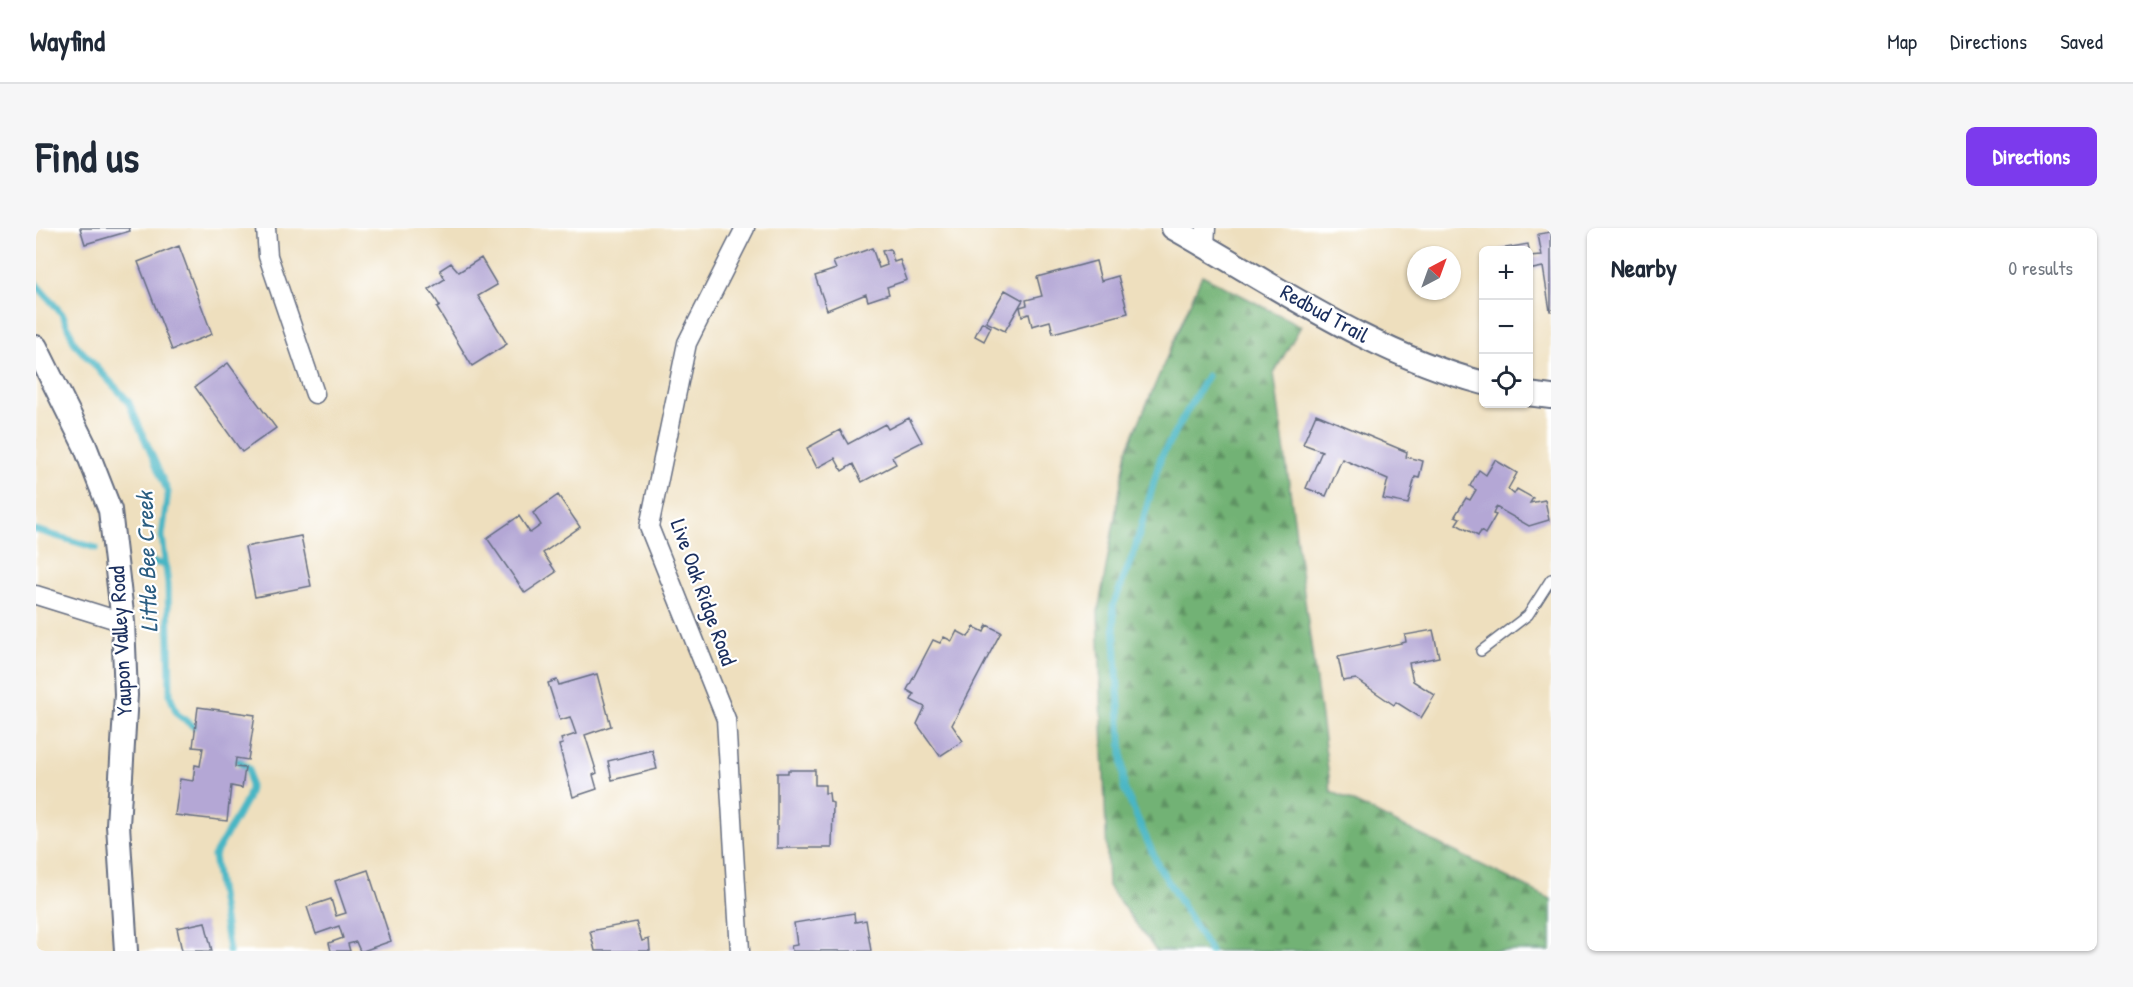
<!DOCTYPE html>
<html lang="en">
<head>
<meta charset="utf-8">
<style>
	:root { --surface:#fff; --page:#f6f6f7; --text:#1f2937; --muted:#747a83; --line:#e0e1e3; --accent:#7c3aed }
	body { margin:0; font-family:"Patrick Hand",sans-serif; background:var(--page); color:var(--text) }
	.controls { position:absolute; right:18px; top:18px; display:grid; overflow:hidden; border-radius:9px; box-shadow:0 2px 4px #0004 }
	.controls button { width:54px; height:54px; display:grid; place-items:center; padding:0; border:0; border-bottom:2px solid var(--line); background:var(--surface); color:var(--text); font:30px sans-serif }
	.compass { position:absolute; left:1371px; top:18px; width:54px; height:54px; border-radius:50%; background:var(--surface); box-shadow:0 2px 4px #0004; rotate:41deg }
	.list { margin:0; padding:0; list-style:none }
	h2 { display:flex; justify-content:space-between; align-items:center; height:78px; margin:0; padding:0 24px; font-size:26px }
	h2 small { font-size:20px; font-weight:400; color:var(--muted) }
	.icon { flex:none; width:33px; height:33px; fill:none; stroke:currentColor; stroke-width:2; stroke-linecap:round; stroke-linejoin:round }
	.map { position:relative; flex:none; width:1515px; height:723px; overflow:hidden; border-radius:9px }
	header { display:flex; align-items:center; gap:36px; box-sizing:border-box; height:84px; padding:0 30px; background:var(--surface); border-bottom:2px solid var(--line) }
	header strong { font-size:28px }
	nav { display:flex; gap:33px; margin-inline-start:auto; font-size:21px }
	.intro { display:flex; align-items:center; justify-content:space-between; box-sizing:border-box; height:144px; padding:0 36px }
	h1 { margin:0; font-size:42px }
	.button { padding:15px 27px; border-radius:9px; background:var(--accent); color:#fff; font-size:21px; font-weight:700 }
	main { display:flex; gap:36px; padding:0 36px }
	aside { flex:1; background:var(--surface); border-radius:9px; box-shadow:0 2px 4px #0004 }
	.map>svg:first-child { display:block }
	.forest { fill:url(#forest-firs); stroke:#467069; stroke-width:1.5 }
	.lines { fill:none; stroke-linecap:round; stroke-linejoin:round }
	.stream { stroke:#48b6c4; stroke-width:7 }
	.building { fill:#b4a7d5 }
	.service-casing { stroke:#656d80; stroke-width:12 }
	.minor-casing { stroke:#656d80; stroke-width:21 }
	.tertiary-casing { stroke:#656d80; stroke-width:26 }
	.service { stroke:#fff; stroke-width:9 }
	.minor { stroke:#fff; stroke-width:18 }
	.tertiary { stroke:#fff; stroke-width:22 }
	.labels { text-anchor:middle; dominant-baseline:central; stroke-width:4.5; stroke-linejoin:round; paint-order:stroke }
	.street-label { font-size:22px; fill:#1b2f5e; stroke:#fff }
	.water-label { font-size:24px; font-style:italic; fill:#2b5e82; stroke:#fff }
</style>
</head>
<body>
<header>
<strong>Wayfind</strong>
<nav><a>Map</a><a>Directions</a><a>Saved</a></nav>
</header>
<div class="intro"><h1>Find us</h1><a class="button">Directions</a></div>
<main>
<div class="map">
<svg width="1515" height="723" viewBox="0 0 1515 723">
	<defs>
		<pattern id="forest-firs" width="22" height="20" patternUnits="userSpaceOnUse" patternTransform="scale(1.5)"><rect width="22" height="20" fill="#72b274"/><path d="M5 1l3.5 6h-7zM16 11l3.5 6h-7z" fill="#5d9162"/></pattern>
	</defs>
	<rect width="100%" height="100%" fill="#fff"/>
	<filter id="ink" filterUnits="userSpaceOnUse"><feTurbulence type="fractalNoise" baseFrequency=".0167" numOctaves="2"/><feDisplacementMap in="SourceGraphic" scale="12" xChannelSelector="R" yChannelSelector="G"/><feConvolveMatrix kernelMatrix="1 2 1 2 8 2 1 2 1" color-interpolation-filters="sRGB"/></filter>
	<filter id="wash" filterUnits="userSpaceOnUse"><feTurbulence type="fractalNoise" baseFrequency=".008" numOctaves="4" result="noise"/><feDisplacementMap in="SourceGraphic" scale="24" xChannelSelector="R" yChannelSelector="G"/><feGaussianBlur stdDeviation="1.35" result="paint"/><feColorMatrix in="noise" values="0 0 0 0 0 0 0 0 0 0 0 0 0 0 0 0 0 1.4 0 .05"/><feComposite in="paint" operator="in"/></filter>
	<g filter="url(#wash)">
		<rect width="100%" height="100%" fill="#eedfbe"/>
		<path class="forest" d="M1166 47 1265 98 1238 145 1295 563 1515 671V723H1120L1072 658 1062 384 1091 222Z"/>
		<g class="lines">
			<path class="stream" d="M0 56 27 87 39 116 92 173 132 264 126 308 132 356 134 467 141 486 157 498
				M1171 148 1125 229 1098 324 1077 378 1088 560 1122 637 1174 723
				M0 302 60 320
				M116 334 130 337
				M193 723 178 628 211 571 214 561 213 541 203 533"/>
		</g>
		<g id="blocks">
			<path class="building" d="M44 0H93L94 3 49 16Z
				M1515 4V83H1514L1507 39 1492 42V29L1506 28 1502 6Z
				M1492 16 1493 22H1465L1464 21Z
				M143 18 176 106 136 122 102 34Z
				M836 20 843 40 851 37 846 23 854 21 858 34 864 32 871 52 851 59 853 66 832 73 830 66 791 82 779 48 800 41 797 34Z
				M445 30 461 57 442 68 471 116 436 138 401 80 404 78 393 61 409 51 404 42 415 35 423 44Z
				M1060 33 1065 53 1082 48 1092 85 1017 105 1014 93 996 98 993 86 986 88 984 79 991 77 990 72 1006 68 1001 49Z
				M969 62 987 72 969 103 950 94Z
				M946 94 955 99 948 113 939 108Z
				M192 135 240 200 206 224 159 159Z
				M1280 186 1371 224 1370 229 1387 233 1383 250 1379 249 1372 276 1347 271 1352 251 1306 231 1290 268 1270 260 1286 223 1267 216Z
				M873 190 886 214 856 229 860 236 826 254 817 236 806 243 799 230 781 240 771 220 804 202 812 216 849 196 852 201Z
				M1459 232 1481 245 1472 261 1478 266 1481 261 1497 270 1494 275 1509 272 1513 292 1493 298 1460 279 1457 286 1460 287 1449 306 1445 303 1442 308 1420 296 1424 290 1419 288 1430 270 1434 272 1440 262 1434 258 1443 242 1450 247Z
				M522 267 544 299 507 325 520 344 489 365 451 310 483 288 494 305 505 297 497 285Z
				M265 308 275 358 219 369 209 319Z
				M951 397 965 404 916 497 927 513 904 528 881 496 889 479 875 472 878 466 871 462 897 412 904 415 908 409 916 413 921 403 932 409 938 399 948 404Z
				M1397 402 1403 429 1373 435 1377 453 1399 467 1385 490 1360 474 1358 477 1320 451 1307 453 1302 429 1370 414 1369 407Z
				M561 446 575 498 549 507 561 545 557 547 561 561 537 569 523 517 527 516 525 511 540 506 534 489 524 492 512 455 521 452 523 457Z
				M162 479 219 487 212 532 200 530 199 539 209 540 206 560 195 558 191 593 139 587 144 551 157 553 159 537 164 538 167 520 157 519Z
				M616 522 621 541 576 552 572 533Z
				M752 542H779V557H789V565H793L794 574 797 575 796 620H741V545H752Z
				M332 642 355 713 327 723H324L320 714 312 716 314 723H295L293 715 307 710 303 698 280 706 271 679 295 671 300 688 310 685 299 653Z
				M818 685 819 694 830 692 835 723H756L755 718 761 717 758 695Z
				M169 694 176 723H146L141 700Z
				M600 694 606 713 613 711 614 723H559L554 703Z"/>
		</g>
	</g>
	<g filter="url(#ink)">
		<use href="#blocks" fill-opacity="0" stroke="#656d80" stroke-width="1.5"/>
		<g class="lines">
			<g class="service-casing">
				<path id="service" d="M1445 423 1492 387 1515 351"/>
			</g>
			<g class="minor-casing">
				<path id="minor" d="M230 0 232 28 279 166
					M1169 18 1170 0
					M0 367 87 394
					M704 723 690 491 613 299 651 115 709 0"/>
			</g>
			<g class="tertiary-casing">
				<path id="tertiary" d="M1137 0C1237 56 1336 126 1448 155
					M0 119 49 218 74 282 87 394 90 467 82 597 90 723
					M1492 166 1515 169"/>
			</g>
			<use href="#service" class="service"/>
			<use href="#minor" class="minor"/>
			<use href="#tertiary" class="tertiary"/>
		</g>
	</g>
	<g class="labels">
		<g class="street-label">
			<text transform="translate(1289 85) rotate(29)">Redbud Trail</text>
			<text transform="translate(668 364) rotate(70)">Live Oak Ridge Road</text>
			<text transform="translate(84 413) rotate(-93)">Yaupon Valley Road</text>
		</g>
		<g class="water-label">
			<text transform="translate(110 334) rotate(-92)">Little Bee Creek</text>
		</g>
	</g>
</svg>
<div class="controls">
<button>+</button>
<button>−</button>
<button><svg class="icon" aria-label="locate" viewBox="0 0 24 24"><circle cx="12" cy="12" r="6"/><path d="M12 2v4M12 18v4M2 12h4M18 12h4"/></svg></button>
</div>
<svg class="compass" viewBox="-18 -18 36 36"><path d="M0-13l5 13h-10z" fill="#e53935"/><path d="M0 13l5-13h-10z" fill="#747a83"/></svg>
</div>
<aside>
<h2>Nearby<small>0 results</small></h2>
<ul class="list">
</ul>
</aside>
</main>
</body>
</html>
